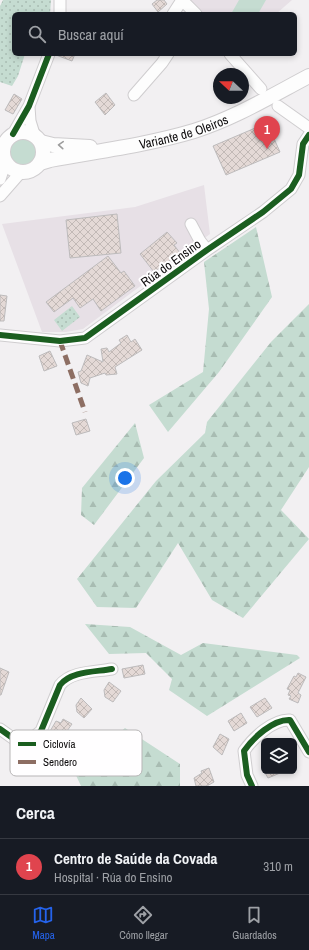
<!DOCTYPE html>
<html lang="es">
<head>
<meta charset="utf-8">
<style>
	:root { --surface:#171b24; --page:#242831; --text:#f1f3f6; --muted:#9ea1a6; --line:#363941; --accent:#2563eb }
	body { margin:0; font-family:"Archivo Narrow",sans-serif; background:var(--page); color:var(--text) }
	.controls { position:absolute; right:12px; bottom:12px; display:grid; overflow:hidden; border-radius:6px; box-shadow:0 2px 6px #0003 }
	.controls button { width:36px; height:36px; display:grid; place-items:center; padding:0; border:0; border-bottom:1px solid var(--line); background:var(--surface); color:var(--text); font:20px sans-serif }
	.compass { position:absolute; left:213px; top:68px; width:36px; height:36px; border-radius:50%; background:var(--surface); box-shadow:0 2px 6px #0003; rotate:292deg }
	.you { position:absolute; left:125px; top:478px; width:14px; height:14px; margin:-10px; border:3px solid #fff; border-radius:50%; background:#1a73e8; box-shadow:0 0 0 6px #1a73e833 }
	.badge { display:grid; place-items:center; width:26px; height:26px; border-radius:50%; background:var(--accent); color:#fff; font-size:13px; font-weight:700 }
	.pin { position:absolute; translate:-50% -33px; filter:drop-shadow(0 1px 2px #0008) }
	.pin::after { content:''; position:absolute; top:21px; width:14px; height:12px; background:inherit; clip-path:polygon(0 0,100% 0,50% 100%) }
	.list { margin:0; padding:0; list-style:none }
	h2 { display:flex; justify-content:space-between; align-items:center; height:52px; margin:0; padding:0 16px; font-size:17px }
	h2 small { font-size:13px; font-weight:400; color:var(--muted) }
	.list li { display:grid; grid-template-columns:26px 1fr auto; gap:12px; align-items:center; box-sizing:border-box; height:56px; padding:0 16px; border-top:1px solid var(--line) }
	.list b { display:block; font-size:15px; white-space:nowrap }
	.list p { margin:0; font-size:13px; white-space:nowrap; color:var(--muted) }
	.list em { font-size:13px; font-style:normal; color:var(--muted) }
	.icon { flex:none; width:22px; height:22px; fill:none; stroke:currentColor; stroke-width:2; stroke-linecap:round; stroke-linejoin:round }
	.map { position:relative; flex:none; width:309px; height:786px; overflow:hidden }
	.search { position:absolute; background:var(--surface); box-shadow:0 2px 6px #0003; left:12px; right:12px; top:12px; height:44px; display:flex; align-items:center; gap:10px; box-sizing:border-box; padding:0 14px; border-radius:6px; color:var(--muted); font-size:15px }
	.sheet { height:108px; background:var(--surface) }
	nav { display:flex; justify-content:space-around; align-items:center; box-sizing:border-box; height:56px; border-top:1px solid var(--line); background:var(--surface); font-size:11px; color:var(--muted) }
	nav a { display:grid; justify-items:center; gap:2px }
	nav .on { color:var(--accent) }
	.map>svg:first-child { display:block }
	.built { fill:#e7e0e6 }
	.grass { fill:#c5dcd1 }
	.forest { fill:url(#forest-firs) }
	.park { fill:url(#park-dots) }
	.building { fill:url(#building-cross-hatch); stroke:#bdbbbc }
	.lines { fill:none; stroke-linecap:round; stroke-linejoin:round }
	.minor-casing { stroke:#cfcdcf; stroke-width:13 }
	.major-casing { stroke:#cfcdcf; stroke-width:16 }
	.minor { stroke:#fdfdfd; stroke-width:11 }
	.major { stroke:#fdfdfd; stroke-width:14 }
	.quiet { stroke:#8d6e63; stroke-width:5; stroke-dasharray:10 5; stroke-linecap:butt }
	.cycleway-casing { stroke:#fffeff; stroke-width:8 }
	.cycleway { stroke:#1b5e20; stroke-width:6 }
	.oneway { stroke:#9d9d9d }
	.labels { text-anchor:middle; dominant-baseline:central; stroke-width:4; stroke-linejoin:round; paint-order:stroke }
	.street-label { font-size:13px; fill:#0e0c0d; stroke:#fffeff }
	.key { fill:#fffeff; stroke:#b7b5b6; stroke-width:1 }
	.key-label { font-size:11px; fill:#0e0c0d }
</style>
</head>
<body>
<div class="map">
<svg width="309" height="786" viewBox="0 0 309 786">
	<defs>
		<pattern id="forest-firs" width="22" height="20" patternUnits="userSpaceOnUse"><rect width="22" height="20" fill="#c5dcd1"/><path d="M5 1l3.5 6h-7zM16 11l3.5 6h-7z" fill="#a8bcb2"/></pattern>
		<pattern id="park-dots" width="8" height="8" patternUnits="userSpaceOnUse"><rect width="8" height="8" fill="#c5dcd1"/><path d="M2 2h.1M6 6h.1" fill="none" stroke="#a8bcb2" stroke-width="1.8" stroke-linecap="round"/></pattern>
		<pattern id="building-cross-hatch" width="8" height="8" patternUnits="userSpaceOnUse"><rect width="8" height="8" fill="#e4d9d6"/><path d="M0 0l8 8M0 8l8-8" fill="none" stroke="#c2b9b6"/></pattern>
	</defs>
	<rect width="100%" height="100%" fill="#f2f0f2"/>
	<path class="built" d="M189 0H292L276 14H202Z
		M204 185 210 234 83 329 66 332H42L2 224 135 207Z"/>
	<path class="grass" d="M239 0H266L258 14H231Z
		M10 151a14 14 0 1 1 28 0a14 14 0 1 1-28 0Z"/>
	<path class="forest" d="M256 227 272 297 219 372 168 432 149 405 203 372 209 309 204 262Z
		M309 304V467L281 510 309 539 243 618 212 600 178 543 136 608 97 607 77 579 156 481 205 433 207 422 271 342Z
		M135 423 144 458 94 525 81 515 82 488Z
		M85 624 130 627 181 655 203 643 297 655 300 658 207 716 169 690 172 679 146 653 109 654Z
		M125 728 180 764V786H81L74 771Z"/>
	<path class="park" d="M3 0H51L50 14H14V54H25L18 76 12 86 0 82V6Z
		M72 306 80 317 62 331 54 320Z"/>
	<path class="building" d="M157 0H164L167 4 158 12 152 4Z
		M56 54H75L72 61 56 55Z
		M106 93 115 105 105 115 95 102Z
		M14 94 22 99 13 114 5 110Z
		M267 123 280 152 226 175 213 146Z
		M117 214 121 253 70 258 66 220Z
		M167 232 177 243 174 245 180 253 154 272 140 254Z
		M108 256 121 273 124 271 135 286 101 311 93 299 80 308 73 298 54 312 46 302Z
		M0 295 7 296 4 321H0Z
		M127 335 131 342 135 339 142 350 115 367 117 374 106 375 105 373 90 378 88 386 81 383 78 372 81 371 87 355 103 362 101 349 107 348 109 352 121 343 119 340Z
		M50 351 57 366 44 371 39 356Z
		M86 419 90 431 76 435 72 423Z
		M143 665 145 674 124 678 122 669Z
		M0 668 9 672 1 695H0Z
		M298 673 306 677 298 693 301 695 298 703 289 699 291 696 288 695 290 690 287 689 294 676 296 677Z
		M109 682 121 691 113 702 105 697 104 690Z
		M81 698 92 709 84 718 77 712 76 705Z
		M265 698 272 708 257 717 250 707Z
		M241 713 247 723 234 731 228 721Z
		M63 719 72 724 62 738 57 735 56 737 49 733 56 721 61 723Z
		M220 734 229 739 222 755 213 747Z
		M209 768 214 782 207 786H196L194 778 202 773 201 771Z
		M264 771H285L268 778Z"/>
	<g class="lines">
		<g class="minor-casing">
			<path id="minor" d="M182 0 196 14
				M60 14V0
				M173 14 182 0
				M230 54 261 89
				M134 95 162 63 168 54
				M278 106 309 128
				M29 107 30 121 34 134
				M13 134 29 106 49 54
				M0 147 5 142
				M0 179 3 170 7 164
				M0 196 21 172
				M191 224 200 241 207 250
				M0 335 60 341 85 338 207 250 263 212 291 189 299 175 303 144 309 135
				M0 729 14 739H31L41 731 60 685C71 671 95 672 112 669
				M252 786 247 775 244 751C253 738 273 719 290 720L309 752"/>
		</g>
		<g class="major-casing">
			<g id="major">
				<circle cx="23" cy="152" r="20"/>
				<path d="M41 142 53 145 90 147"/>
				<path id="s1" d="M40 163 50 160C98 151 147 145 194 131 235 118 271 96 309 76"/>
			</g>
		</g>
		<use href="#minor" class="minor"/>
		<use href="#major" class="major"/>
		<path class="quiet" d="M60 341 85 412"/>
		<g class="cycleway-casing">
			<path id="cycleway" d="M13 134 29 106 49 54
				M0 335 60 341 85 338 207 250 263 212 291 189 299 175 303 144 309 135
				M0 729 14 739H31L41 731 60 685C71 671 95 672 112 669
				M252 786 247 775 244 751C253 738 273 719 290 720L309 752"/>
		</g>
		<use href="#cycleway" class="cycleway"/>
	</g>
	<defs><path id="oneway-chevron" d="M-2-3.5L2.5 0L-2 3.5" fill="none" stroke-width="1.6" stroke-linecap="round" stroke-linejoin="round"/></defs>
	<use class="oneway" href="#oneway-chevron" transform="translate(61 145) rotate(-176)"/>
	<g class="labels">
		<g class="street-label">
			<text stroke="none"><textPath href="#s1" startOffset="147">Variante de Oleiros</textPath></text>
			<text transform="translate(171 263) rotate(-36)">Rúa do Ensino</text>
		</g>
	</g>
	<rect x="10" y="730" width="132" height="46" rx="6" class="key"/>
	<rect x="18" y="742" width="18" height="4" fill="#1b5e20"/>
	<rect x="18" y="760" width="18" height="4" fill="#8d6e63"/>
	<g class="key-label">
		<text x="43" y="748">Ciclovía</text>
		<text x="43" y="766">Sendero</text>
	</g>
</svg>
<div class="controls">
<button><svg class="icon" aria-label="layers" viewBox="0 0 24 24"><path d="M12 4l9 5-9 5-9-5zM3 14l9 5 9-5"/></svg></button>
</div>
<svg class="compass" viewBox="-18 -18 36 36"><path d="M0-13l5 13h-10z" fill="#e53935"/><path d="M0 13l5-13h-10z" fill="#9ea1a6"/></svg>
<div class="you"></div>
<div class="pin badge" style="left:267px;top:149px;background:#e0444e">1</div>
<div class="search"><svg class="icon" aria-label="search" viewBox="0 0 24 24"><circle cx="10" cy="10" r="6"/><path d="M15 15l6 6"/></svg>Buscar aquí</div>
</div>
<section class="sheet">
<h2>Cerca<small></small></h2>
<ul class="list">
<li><span class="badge" style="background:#e0444e">1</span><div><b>Centro de Saúde da Covada</b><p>Hospital · Rúa do Ensino</p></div><em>310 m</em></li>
</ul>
</section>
<nav>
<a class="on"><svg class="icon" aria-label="map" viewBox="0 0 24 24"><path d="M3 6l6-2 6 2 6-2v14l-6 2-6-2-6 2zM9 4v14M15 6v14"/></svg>Mapa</a>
<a><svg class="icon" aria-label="directions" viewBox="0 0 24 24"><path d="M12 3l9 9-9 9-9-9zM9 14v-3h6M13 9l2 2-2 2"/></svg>Cómo llegar</a>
<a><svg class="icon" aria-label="saved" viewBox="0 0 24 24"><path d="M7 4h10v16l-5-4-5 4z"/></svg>Guardados</a>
</nav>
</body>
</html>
